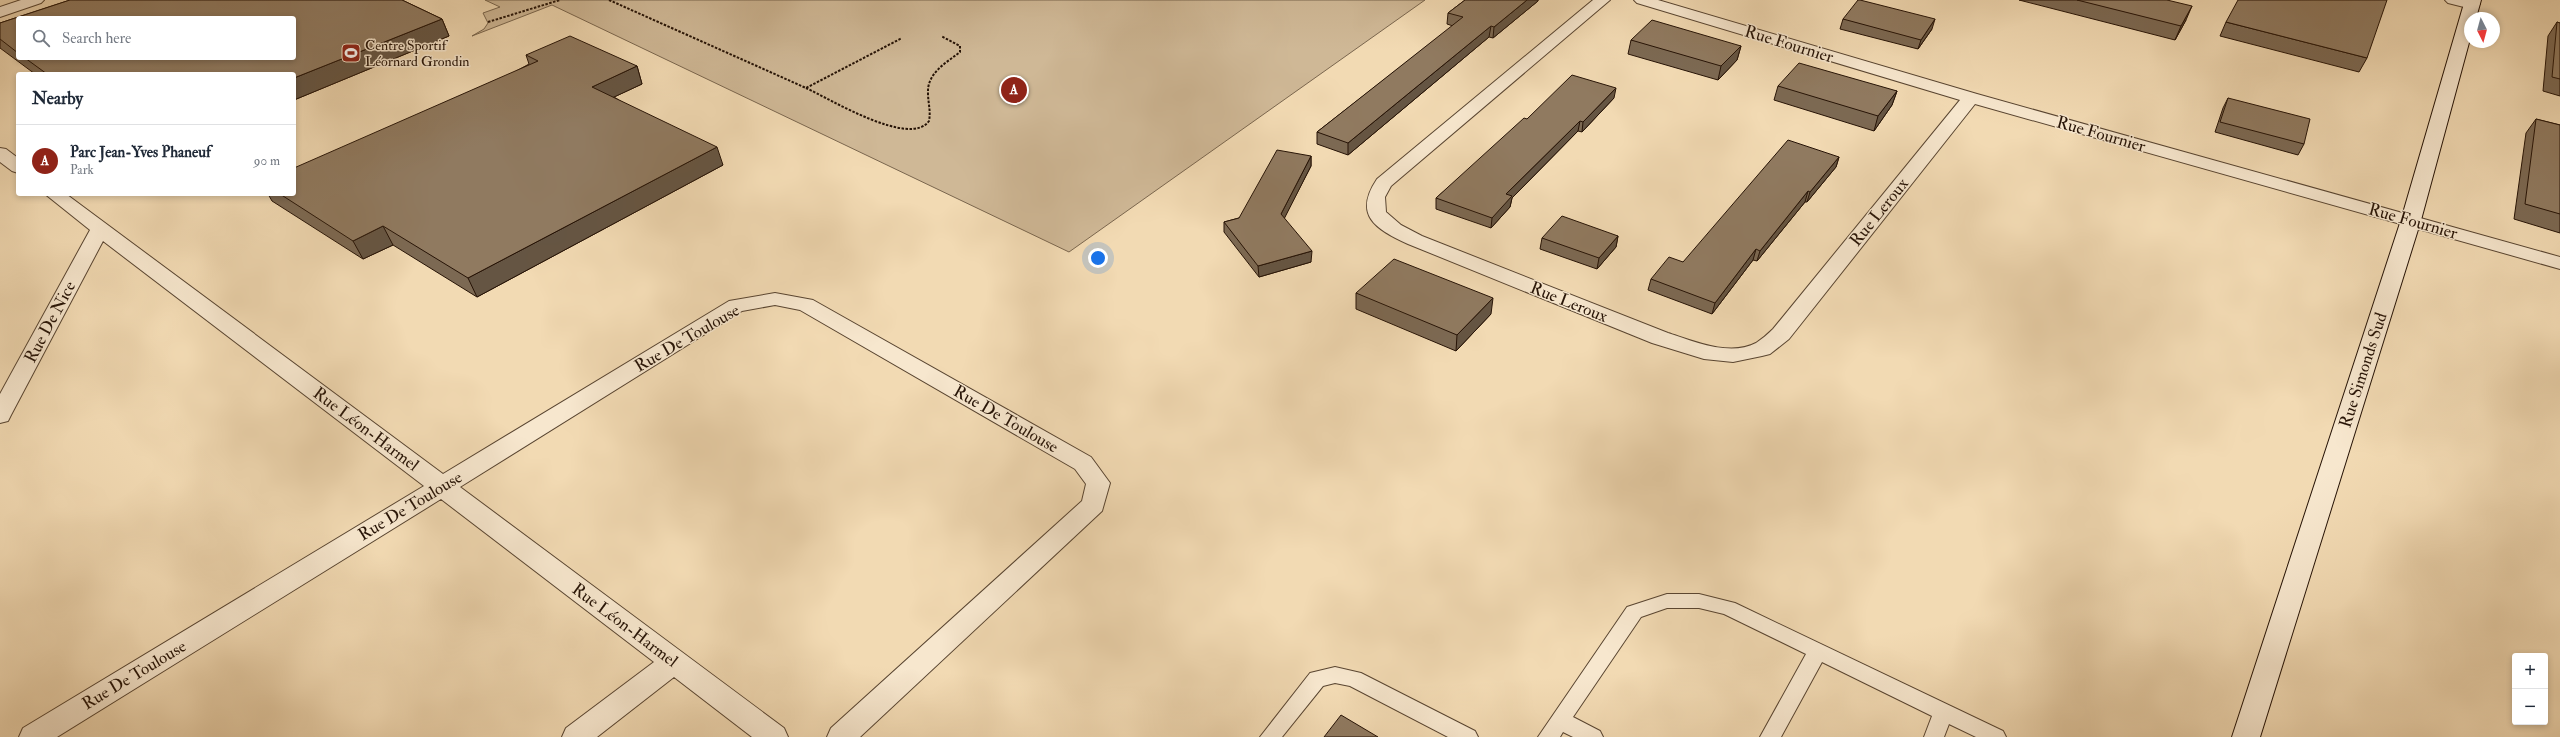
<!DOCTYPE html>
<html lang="en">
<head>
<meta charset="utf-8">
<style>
	:root { --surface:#fff; --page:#f6f6f7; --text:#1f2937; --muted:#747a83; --line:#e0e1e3; --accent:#8f2418 }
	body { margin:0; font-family:"IM FELL Double Pica",serif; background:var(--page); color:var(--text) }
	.controls { position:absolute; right:12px; bottom:12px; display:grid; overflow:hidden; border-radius:4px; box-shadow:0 2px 6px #0003 }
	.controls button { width:36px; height:36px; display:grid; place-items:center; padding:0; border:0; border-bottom:1px solid var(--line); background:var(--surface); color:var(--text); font:20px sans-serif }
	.compass { position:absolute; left:2464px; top:12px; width:36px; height:36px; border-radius:50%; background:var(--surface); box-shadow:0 2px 6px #0003; rotate:174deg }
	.you { position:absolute; left:1098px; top:258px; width:14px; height:14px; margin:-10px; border:3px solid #fff; border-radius:50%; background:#1a73e8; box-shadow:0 0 0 6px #1a73e833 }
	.badge { display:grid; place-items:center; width:26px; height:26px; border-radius:50%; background:var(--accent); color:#fff; font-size:13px; font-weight:700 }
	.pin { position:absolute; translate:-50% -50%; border:2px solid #fff; box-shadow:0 1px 4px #0006 }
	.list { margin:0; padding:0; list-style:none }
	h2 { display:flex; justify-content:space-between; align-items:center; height:52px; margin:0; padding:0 16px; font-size:17px }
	h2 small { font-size:13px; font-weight:400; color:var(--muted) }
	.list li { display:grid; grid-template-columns:26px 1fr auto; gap:12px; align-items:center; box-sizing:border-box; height:72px; padding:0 16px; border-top:1px solid var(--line) }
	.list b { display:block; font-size:15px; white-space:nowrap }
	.list p { margin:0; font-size:13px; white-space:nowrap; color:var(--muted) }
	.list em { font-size:13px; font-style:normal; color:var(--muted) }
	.icon { flex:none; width:22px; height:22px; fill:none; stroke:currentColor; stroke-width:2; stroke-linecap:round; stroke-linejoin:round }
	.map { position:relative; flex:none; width:2560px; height:737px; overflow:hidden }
	.search { position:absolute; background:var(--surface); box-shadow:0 2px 6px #0003; left:16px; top:16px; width:280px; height:44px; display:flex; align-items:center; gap:10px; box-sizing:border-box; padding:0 14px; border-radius:4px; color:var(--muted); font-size:15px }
	.panel { position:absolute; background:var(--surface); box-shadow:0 2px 6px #0003; left:16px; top:72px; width:280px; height:124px; border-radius:4px }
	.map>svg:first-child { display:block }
	.green { fill:#cfb896; stroke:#7a664e }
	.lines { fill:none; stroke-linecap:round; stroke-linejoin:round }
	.lane-casing { stroke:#594531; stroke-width:2 }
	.street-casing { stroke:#594531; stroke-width:2 }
	.secondary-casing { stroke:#261306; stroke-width:2 }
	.path { stroke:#261306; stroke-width:2; stroke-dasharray:2.5 1.5; stroke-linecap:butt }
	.lane { fill:#f7e7ce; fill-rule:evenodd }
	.street { fill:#f7e7ce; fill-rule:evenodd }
	.secondary { fill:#f7e7ce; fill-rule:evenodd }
	.wall { fill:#7c6953; stroke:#261306; fill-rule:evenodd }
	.shaded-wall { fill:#655543; stroke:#261306 }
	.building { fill:#907a60; stroke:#261306 }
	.labels { text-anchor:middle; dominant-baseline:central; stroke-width:3; stroke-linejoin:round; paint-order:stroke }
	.far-poi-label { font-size:14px; fill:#261306; stroke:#f7e7ce; text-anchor:start }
	.street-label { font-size:17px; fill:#261306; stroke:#f7e7ce }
</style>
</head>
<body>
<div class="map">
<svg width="2560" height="737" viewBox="0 0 2560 737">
	<rect width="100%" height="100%" fill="#f2dab3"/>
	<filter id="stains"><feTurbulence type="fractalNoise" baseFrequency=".005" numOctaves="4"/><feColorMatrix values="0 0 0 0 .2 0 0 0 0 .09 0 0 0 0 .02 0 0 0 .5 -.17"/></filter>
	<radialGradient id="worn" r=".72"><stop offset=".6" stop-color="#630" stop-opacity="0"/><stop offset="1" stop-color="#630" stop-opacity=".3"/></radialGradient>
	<path class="green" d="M485 0H1425L1069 252 552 5 472 36 484 29 488 23 483 13 500 7Z"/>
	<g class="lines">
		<g class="lane-casing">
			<path id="lane" d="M1667 594H1699L1735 603 2003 731 2006 737H1976L1949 724 1944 737H1924L1932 716 1822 662 1781 737H1760L1806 654 1724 614 1699 608H1667L1641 617 1573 717 1600 731 1603 737H1573L1563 732 1560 737H1538L1627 607Z
				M1335 667 1361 673 1475 731 1478 737H1448L1350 686 1335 683 1323 686 1282 737H1260L1310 673Z"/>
		</g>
		<g class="street-casing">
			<path id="street" d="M21 0H44L41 3 0 17V7Z
				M1593 0H1610L1391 186 1385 197 1386 212 1401 225 1422 236 1668 333C1693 341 1730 357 1756 343 1762 339 1768 334 1773 329L1960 100 1637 3 1634 0H1658L1977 94 2560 257V269L1975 104 1789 339 1770 354 1762 356 1733 362 1704 359 1652 343 1408 244C1375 229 1353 215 1377 179Z
				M2445 0H2474L2480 4 2472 9 2448 3Z
				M0 148 6 149 18 158V173L12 171 0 162Z
				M45 194H66L443 474 729 301 775 293 813 300 1091 457 1110 483 1102 511 860 737H827L831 728 1082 501 1086 484 1075 469 800 310 775 305 742 311 460 487 784 728 788 737H752L674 677 597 737H562L566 728 654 662 441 499 57 737H19L23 728 424 486 103 241 11 415 8 421 0 423V394L90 230Z"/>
		</g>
		<g class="secondary-casing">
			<path id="secondary" d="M2465 0H2481L2476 18H2470V39L2421 220 2260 737H2232L2401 220Z"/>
		</g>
		<path class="path" d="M609 0 806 88 902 38
			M488 22 560 0
			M806 88C830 99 910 148 929 121 931 111 928 103 928 93 927 73 946 63 960 52V46L941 36"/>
		<use href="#lane" class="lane"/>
		<use href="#street" class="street"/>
		<use href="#secondary" class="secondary"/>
	</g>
	<path class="wall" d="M70 0H402L442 19 449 36 294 100V74H35L0 48V23ZM18 18H294V58H18Z
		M1465 0H1538V1L1493 38 1489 37 1348 155 1317 144V132L1453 26 1447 24 1448 13Z
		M2019 0H2167L2186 20 2175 40Z
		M1843 19 1932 29 1918 49 1840 29Z
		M2226 22 2367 58 2359 72 2220 36Z
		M2557 22 2560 23V96L2543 91 2548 36Z
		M1631 40 1741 46 1737 60 1718 80 1628 54Z
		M526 55 637 66 642 84 614 97 723 165 477 297 393 245 363 259 272 201 268 194H294L529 64Z
		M1778 86 1897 91 1892 105 1874 131 1774 100Z
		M1614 98 1582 132 1578 131 1512 198 1510 207 1491 228 1436 209V198L1527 119Z
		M2228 98 2304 144 2298 155 2215 132 2223 108Z
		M2536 119 2560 125V233L2514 219 2526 133Z
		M1311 156V166L1284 218 1311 262 1259 277 1224 232V222L1239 218Z
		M1839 157 1836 167 1807 202H1805L1757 261 1753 260 1712 314 1648 290 1651 279 1683 262Z
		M1618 236 1616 247 1597 269 1540 249 1542 238Z
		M1356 293 1491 314 1456 351 1356 309Z"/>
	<path class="shaded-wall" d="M1527 0H1538V1L1493 38 1494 27Z
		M2192 6 2186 20 2175 40 2181 26Z
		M442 19 449 36 294 100V78Z
		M1935 19 1932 29 1918 49 1921 40Z
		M1491 26 1489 37 1348 155V143Z
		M1741 46 1737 60 1718 80 1721 66Z
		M637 66 642 84 599 104 592 87Z
		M1616 88 1614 98 1582 132 1583 122Z
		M1897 91 1892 105 1874 131 1878 116Z
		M1580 121 1578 131 1512 198 1510 207 1491 228 1492 218 1506 194Z
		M717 147 723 165 477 297 468 278Z
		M1311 156V166L1281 225V214Z
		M1839 157 1836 167 1807 202 1810 192Z
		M1808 191 1805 202 1757 261 1760 251Z
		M383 226 393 245 363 259 353 241Z
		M1618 236 1616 247 1597 269 1599 258Z
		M1756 249 1753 260 1712 314 1715 303Z
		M1312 251 1311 262 1259 277 1258 266Z
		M1493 298 1491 314 1456 351 1457 335Z"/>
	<path class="building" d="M70 0H402L442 19 294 78V74H47L25 58H294V18H18V53L0 39V23Z
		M1465 0H1527L1494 27 1491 26 1348 143 1317 132 1463 17 1448 13Z
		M1858 0H1860L1935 19 1921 40 1843 19Z
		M2077 0H2167L2192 6 2181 26Z
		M2238 0H2387L2367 58 2226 22Z
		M1652 20 1741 46 1721 66 1631 40Z
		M2557 22 2560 23V79L2552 77Z
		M570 36 637 66 592 87 717 147 468 278 383 226 353 241 280 194H294V168L538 61 526 55Z
		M1799 63 1897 91 1878 116 1778 86Z
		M1572 75 1616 88 1583 122 1580 121 1506 194 1512 196 1492 218 1436 198 1524 118 1527 119Z
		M2228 98 2310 119 2304 144 2220 122Z
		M2536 119 2560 125V214L2525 204Z
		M1788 140 1839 157 1810 192 1808 191 1760 251 1756 249 1715 303 1651 279 1669 257 1683 262Z
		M1277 150 1311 156 1281 214 1312 251 1258 266 1224 222 1239 218Z
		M1562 216 1618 236 1599 258 1542 238Z
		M1394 259 1493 298 1457 335 1356 293Z
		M1341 715 1378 737H1324Z"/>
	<defs>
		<g id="stadium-square" transform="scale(1)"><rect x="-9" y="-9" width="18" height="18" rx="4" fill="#8f2418" stroke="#f7e7ce"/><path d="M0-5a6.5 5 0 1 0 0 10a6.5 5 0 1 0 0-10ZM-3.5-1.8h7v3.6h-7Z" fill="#fff"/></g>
	</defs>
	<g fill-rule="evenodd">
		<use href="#stadium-square" x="351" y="53"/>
	</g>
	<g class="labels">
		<g class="far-poi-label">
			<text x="365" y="45">Centre Sportif<tspan x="365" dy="16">Léornard Grondin</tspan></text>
		</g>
		<g class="street-label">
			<text transform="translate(1789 44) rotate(17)">Rue Fournier</text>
			<text transform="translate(2101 134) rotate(16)">Rue Fournier</text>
			<text transform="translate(1879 212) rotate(-51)">Rue Leroux</text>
			<text transform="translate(2413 221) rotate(16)">Rue Fournier</text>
			<text transform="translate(1569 302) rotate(22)">Rue Leroux</text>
			<text transform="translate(50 322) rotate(-62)">Rue De Nice</text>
			<text transform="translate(687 338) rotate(-30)">Rue De Toulouse</text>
			<text transform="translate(2363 370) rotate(-72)">Rue Simonds Sud</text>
			<text transform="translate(1006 419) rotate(30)">Rue De Toulouse</text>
			<text transform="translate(366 429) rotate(37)">Rue Léon-Harmel</text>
			<text transform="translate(410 506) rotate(-31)">Rue De Toulouse</text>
			<text transform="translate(625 625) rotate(37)">Rue Léon-Harmel</text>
			<text transform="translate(134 675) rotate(-31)">Rue De Toulouse</text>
		</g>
	</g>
	<rect width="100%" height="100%" filter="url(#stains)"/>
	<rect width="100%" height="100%" fill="url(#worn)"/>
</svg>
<div class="controls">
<button>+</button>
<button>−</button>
</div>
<svg class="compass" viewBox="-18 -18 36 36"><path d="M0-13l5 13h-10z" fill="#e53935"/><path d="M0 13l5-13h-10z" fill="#747a83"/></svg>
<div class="you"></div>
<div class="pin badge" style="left:1014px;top:90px">A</div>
<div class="search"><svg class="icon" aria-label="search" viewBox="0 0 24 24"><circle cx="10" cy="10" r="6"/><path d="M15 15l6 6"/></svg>Search here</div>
<section class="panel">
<h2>Nearby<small></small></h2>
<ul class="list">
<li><span class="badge">A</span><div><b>Parc Jean-Yves Phaneuf</b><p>Park</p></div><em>90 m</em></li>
</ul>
</section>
</div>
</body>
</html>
